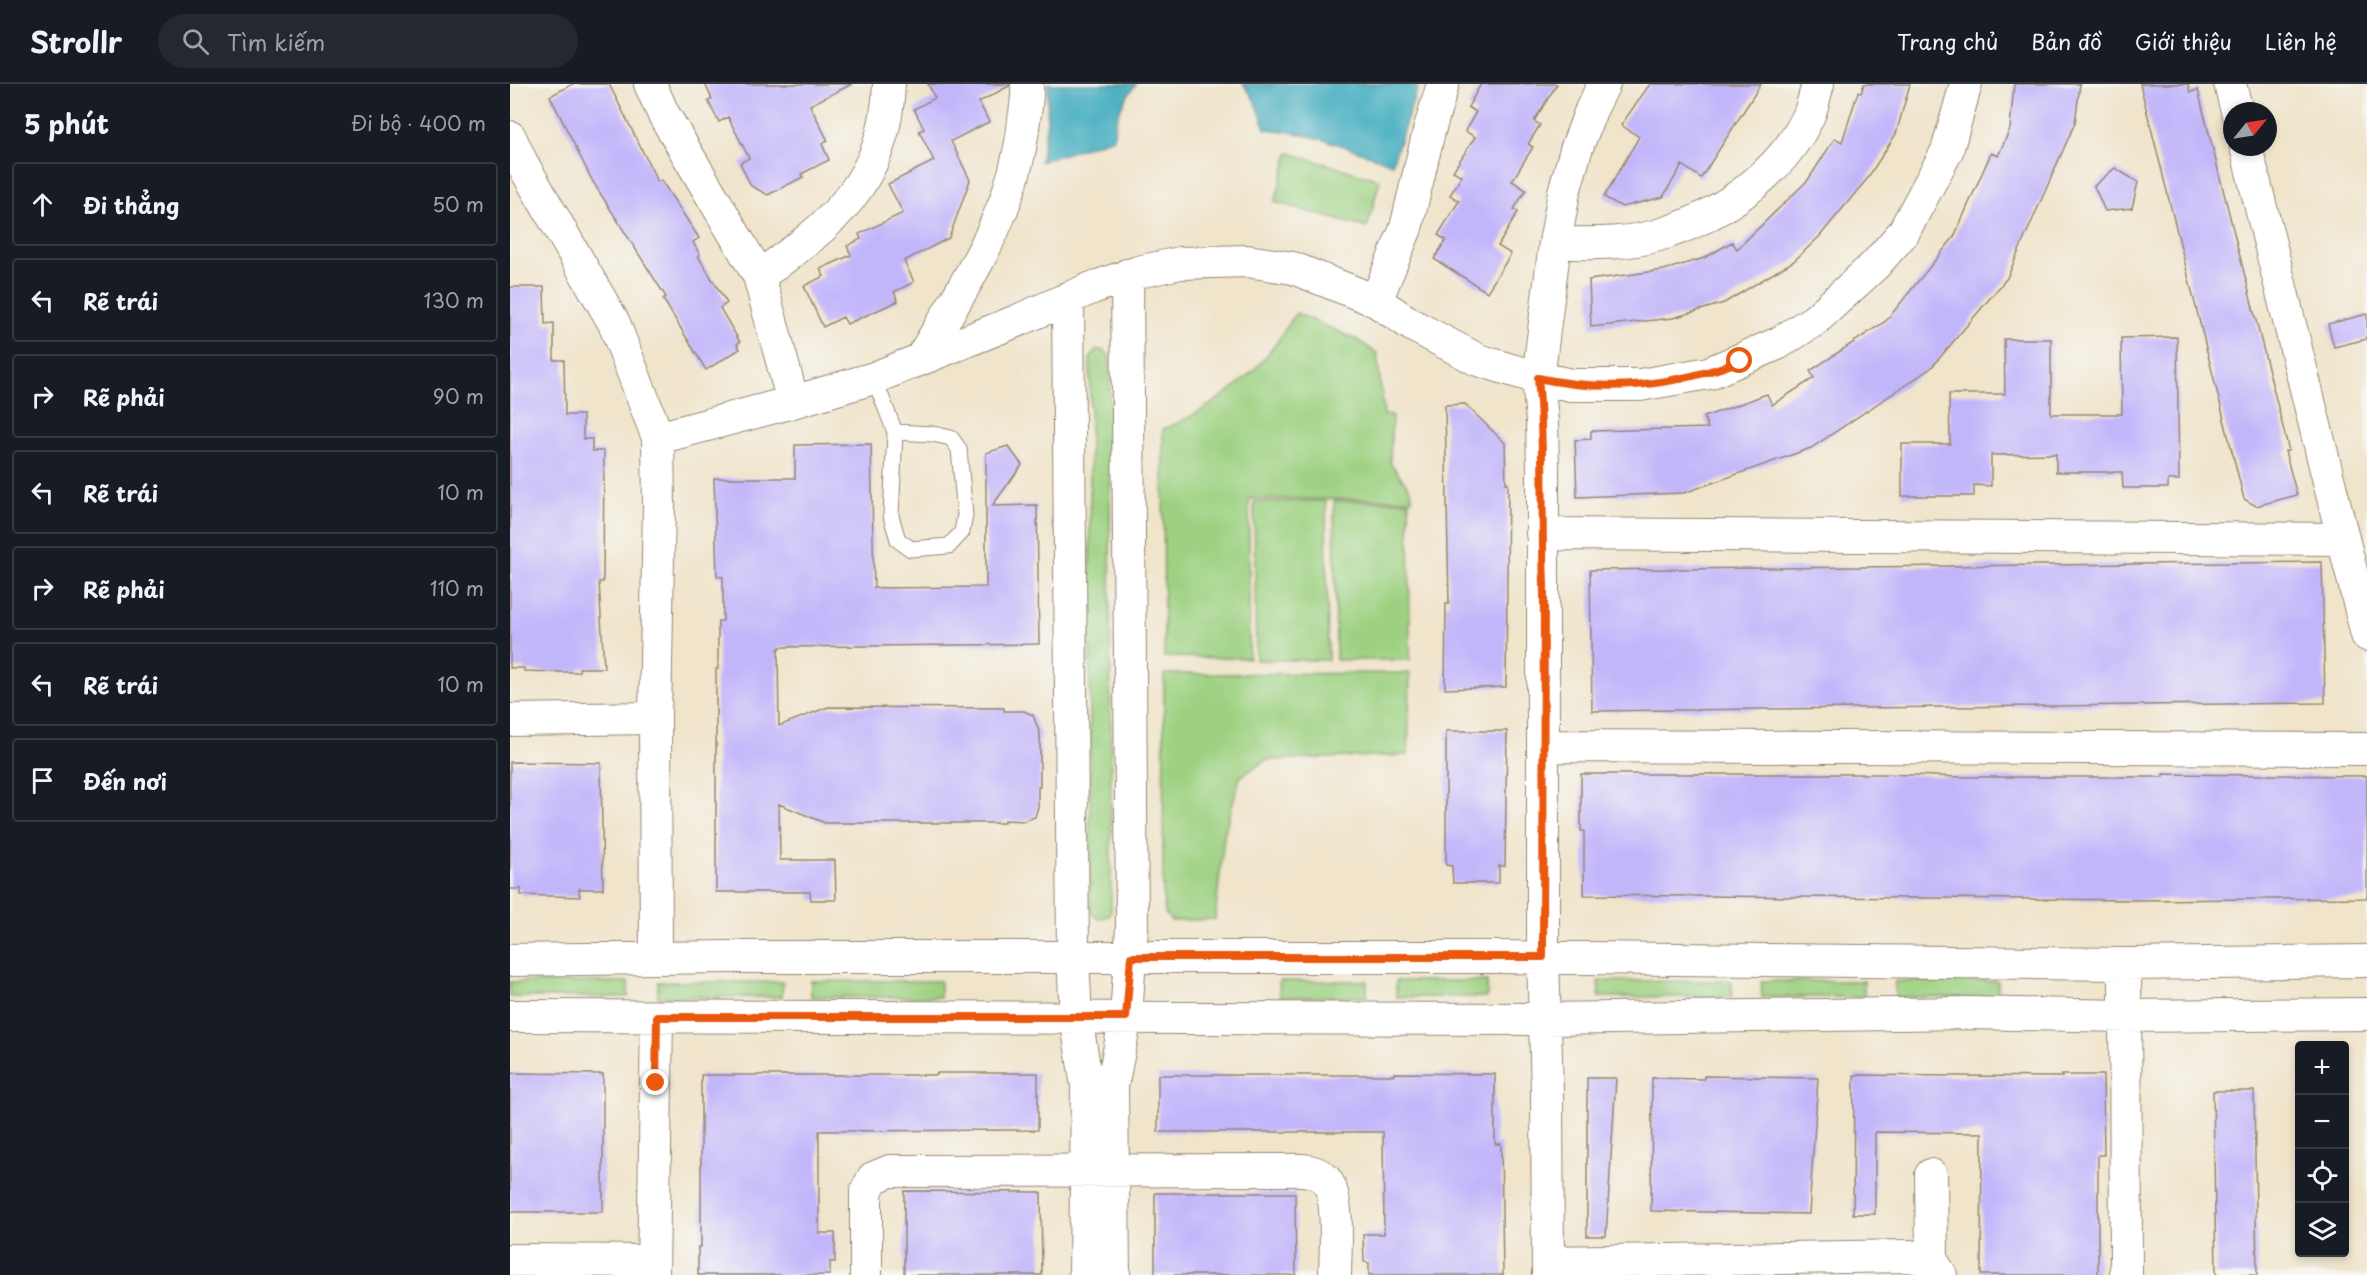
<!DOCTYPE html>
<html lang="vi">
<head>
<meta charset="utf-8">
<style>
	:root { --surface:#171b24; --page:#242831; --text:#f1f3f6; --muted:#9ea1a6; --line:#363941 }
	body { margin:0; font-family:"Playpen Sans",sans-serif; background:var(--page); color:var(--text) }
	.controls { position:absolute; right:18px; bottom:18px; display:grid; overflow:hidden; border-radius:6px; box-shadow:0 3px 9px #0003 }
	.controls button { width:54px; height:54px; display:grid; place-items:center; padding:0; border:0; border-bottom:2px solid var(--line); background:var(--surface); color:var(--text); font:30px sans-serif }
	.compass { position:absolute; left:1713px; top:18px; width:54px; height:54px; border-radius:50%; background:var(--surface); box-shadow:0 3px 9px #0003; rotate:60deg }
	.stop { position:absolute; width:18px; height:18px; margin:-14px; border:4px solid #ea580c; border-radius:50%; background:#fff }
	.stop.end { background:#ea580c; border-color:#fff; box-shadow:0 2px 6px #0008 }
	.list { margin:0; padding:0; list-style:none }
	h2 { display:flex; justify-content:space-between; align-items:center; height:78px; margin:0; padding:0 24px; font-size:26px }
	h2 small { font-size:20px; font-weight:400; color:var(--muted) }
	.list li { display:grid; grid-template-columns:39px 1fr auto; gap:18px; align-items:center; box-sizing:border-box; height:84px; margin:0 12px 12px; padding:0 12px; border:2px solid var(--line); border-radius:6px }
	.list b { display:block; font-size:22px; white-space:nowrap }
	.list em { font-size:20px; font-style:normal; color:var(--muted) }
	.icon { flex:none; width:33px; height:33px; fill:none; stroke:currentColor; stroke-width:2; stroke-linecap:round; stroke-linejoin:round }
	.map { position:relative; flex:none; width:1857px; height:1191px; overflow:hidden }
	header { display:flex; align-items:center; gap:36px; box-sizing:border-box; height:84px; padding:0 30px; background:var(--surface); border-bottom:2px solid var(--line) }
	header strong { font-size:28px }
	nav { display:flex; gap:33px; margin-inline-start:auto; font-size:21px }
	.search { width:420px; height:54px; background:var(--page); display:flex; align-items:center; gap:15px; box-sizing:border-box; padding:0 21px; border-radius:33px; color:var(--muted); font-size:22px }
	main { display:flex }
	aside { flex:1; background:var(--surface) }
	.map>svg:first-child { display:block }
	.green { fill:#9dd181; stroke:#6c7e50; stroke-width:1.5 }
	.water { fill:#40acbf; stroke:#3e6b6e; stroke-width:1.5 }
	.building { fill:#c2b6fa }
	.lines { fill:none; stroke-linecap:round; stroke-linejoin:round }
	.service-casing { stroke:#968774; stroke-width:17 }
	.minor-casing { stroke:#968774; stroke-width:34 }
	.service { stroke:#fff; stroke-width:15 }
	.minor { stroke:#fff; stroke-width:32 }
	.route { stroke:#ea580c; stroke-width:8 }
</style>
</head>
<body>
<header>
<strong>Strollr</strong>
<div class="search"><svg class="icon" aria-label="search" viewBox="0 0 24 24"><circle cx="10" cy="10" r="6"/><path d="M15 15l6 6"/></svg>Tìm kiếm</div>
<nav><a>Trang chủ</a><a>Bản đồ</a><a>Giới thiệu</a><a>Liên hệ</a></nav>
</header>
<main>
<aside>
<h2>5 phút<small>Đi bộ · 400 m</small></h2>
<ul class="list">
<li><svg class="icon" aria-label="ahead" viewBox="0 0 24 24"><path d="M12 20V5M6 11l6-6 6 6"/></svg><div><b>Đi thẳng</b></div><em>50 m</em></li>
<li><svg class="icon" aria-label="left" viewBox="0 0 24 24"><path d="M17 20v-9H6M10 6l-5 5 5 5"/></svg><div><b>Rẽ trái</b></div><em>130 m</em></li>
<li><svg class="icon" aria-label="right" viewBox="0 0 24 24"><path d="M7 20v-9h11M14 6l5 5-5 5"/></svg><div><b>Rẽ phải</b></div><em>90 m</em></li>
<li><svg class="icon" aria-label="left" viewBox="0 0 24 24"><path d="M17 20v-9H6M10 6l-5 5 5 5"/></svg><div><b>Rẽ trái</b></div><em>10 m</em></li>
<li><svg class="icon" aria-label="right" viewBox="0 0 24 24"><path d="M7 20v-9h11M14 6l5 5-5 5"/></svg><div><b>Rẽ phải</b></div><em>110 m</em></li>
<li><svg class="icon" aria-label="left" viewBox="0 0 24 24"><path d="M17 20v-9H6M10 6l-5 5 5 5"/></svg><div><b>Rẽ trái</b></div><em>10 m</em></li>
<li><svg class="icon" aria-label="arrive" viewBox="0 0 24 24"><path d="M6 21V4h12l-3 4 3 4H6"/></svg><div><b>Đến nơi</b></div></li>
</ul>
</aside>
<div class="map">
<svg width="1857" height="1191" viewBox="0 0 1857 1191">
	<rect width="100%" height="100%" fill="#f6f6f2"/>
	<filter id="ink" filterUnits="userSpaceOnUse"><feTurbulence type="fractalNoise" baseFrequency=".0167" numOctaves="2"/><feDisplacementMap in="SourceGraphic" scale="12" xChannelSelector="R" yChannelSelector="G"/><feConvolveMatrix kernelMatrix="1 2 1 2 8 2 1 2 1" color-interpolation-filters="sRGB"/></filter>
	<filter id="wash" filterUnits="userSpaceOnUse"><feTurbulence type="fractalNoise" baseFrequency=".008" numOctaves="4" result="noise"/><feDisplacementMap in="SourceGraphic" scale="24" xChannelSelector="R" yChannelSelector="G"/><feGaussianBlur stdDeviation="1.35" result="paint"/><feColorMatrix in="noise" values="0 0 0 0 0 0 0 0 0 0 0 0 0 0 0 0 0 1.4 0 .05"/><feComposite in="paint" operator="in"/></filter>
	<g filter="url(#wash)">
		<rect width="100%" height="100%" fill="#f0e4ca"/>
		<path class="green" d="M779 69 870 96 857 144 765 118Z
			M786 229 847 256 867 269 874 331H882L880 379 901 406 902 415H739V574L654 573 653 345C685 333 718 311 744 286 760 270 773 249 786 229Z
			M586 266H592L598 270 600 276 601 826 599 832 588 835 583 831 580 826V275Z
			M816 417 818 576H746L744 418Z
			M824 417H899L900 576H826Z
			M900 589 898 671 756 676 730 693 714 751 705 835 661 837 655 829 653 811 654 590Z
			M301 897H430V913H301Z
			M769 897H857V913H770Z
			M886 897H977V913H886Z
			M1088 897H1222V913H1089Z
			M1251 897H1354V913H1252Z
			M1385 897H1488V913H1385Z
			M0 898H118V913H0Z
			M148 898H273L272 913H148Z"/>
		<path class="water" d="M538 0H626C613 16 604 33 604 54L530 78 537 37Z
			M733 0H909L882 80C841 64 799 48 755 45 751 27 745 14 733 0Z"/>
		<g id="blocks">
			<path class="building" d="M63 0H99L148 98 151 96 189 154 183 158 190 171 188 172 217 219 210 224 230 258 227 260 230 265 196 286 153 215 156 213 83 98 40 12Z
				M195 0H342L300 21 318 57 312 60 319 76 291 90 293 93 258 111 241 102 230 79 239 74 218 33 209 38 198 17 202 15Z
				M418 0H499V2L469 18 479 38 441 57 460 96 439 154 394 177 404 198 384 208 388 217 337 240 333 233 313 243 294 202 314 192 310 185 341 171 337 162 351 155 349 150 393 129 378 100 424 77 409 47 414 45 404 25 425 14Z
				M971 0H1047L1024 37 1030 41 1018 60 1023 63 1002 97 1016 106 1004 125 1008 128 988 162 1001 170 977 208 924 175 936 156 928 151 949 117 940 111 952 92 943 87 965 53 955 47 966 28 958 23Z
				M1140 0H1251L1191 94 1172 81 1153 113 1112 123 1094 113 1129 53 1111 41Z
				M1354 0H1400L1386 50 1357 95 1309 153 1284 177 1214 219 1163 234 1081 243 1079 196 1154 186 1194 174 1222 158 1227 165 1298 96 1325 54 1332 58 1348 8 1351 9Z
				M1504 0H1570L1565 39 1497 194 1421 284 1301 364 1174 409 1067 413 1065 356 1081 355V347L1198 344 1194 333 1257 310 1262 321 1304 294 1300 287 1376 237 1444 153 1481 69 1488 72 1500 45Z
				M1630 0H1678L1680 8 1688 6 1779 367H1775L1787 411 1746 422 1734 415Z
				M1605 84 1628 98 1622 124 1595 127 1584 102Z
				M0 203H34L35 240 44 239V276H54L55 331H73V355H82V367H94L93 498H89L94 584H69V588H47L14 587V584H0Z
				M1857 230V255L1824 263 1818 240Z
				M1667 253 1669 396H1658V404H1613L1612 388H1546V370L1481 371V402L1464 401V412H1392V360H1440L1439 310H1495L1494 255H1541V330H1612L1611 254Z
				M955 320 995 359 996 399H998L996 603 935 605 936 520H939L935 321Z
				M361 360 364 504 476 503V369L498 362 512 381 482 422 527 421 529 560 271 563 268 565 269 642 318 623 494 624V627H514L523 631 530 650V703H528V723L525 733 514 737 494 736V739H315L269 720 270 776H325L326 816H301L300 808H206V585H208V537H213V493L207 492 204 394H285V361Z
				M1812 478 1815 619 1082 627 1080 486Z
				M936 647H997L995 782H989V799H943L942 782 936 781Z
				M0 678 91 679 93 805H69L70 813 11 811V805H0Z
				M1071 690H1376L1451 693H1653V690L1857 692V814L1628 816 1074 811V747H1071Z
				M0 989 93 990V1128H0Z
				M427 989H528V1046L309 1047V1149H325V1178H320V1191H188V1163H191V991H427Z
				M884 989 985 990V1060H991L993 1191H859V1179L854 1178 853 1150H874L873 1048H648V991H884Z
				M1344 991 1552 993V991H1593L1594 1071H1588V1191H1471L1472 1049 1365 1048V1130H1343Z
				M1194 992 1308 994 1299 1130 1141 1127 1142 994 1194 995Z
				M1077 994H1106L1096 1152H1077Z
				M1703 1007H1744L1747 1191H1706Z
				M394 1107 531 1108 532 1191H394Z
				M645 1109H785L786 1191H645Z"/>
		</g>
	</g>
	<g filter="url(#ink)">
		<use href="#blocks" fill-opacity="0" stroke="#968774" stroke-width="1.5"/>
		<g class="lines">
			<g class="service-casing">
				<path id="service" d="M364 294 385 348 381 432 388 456 401 465 439 462 452 448 455 431 449 365 441 354 423 350 385 348"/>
			</g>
			<g class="minor-casing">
				<path id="minor" d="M140 0 153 29 249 192C323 140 376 97 379 0
					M1720 0 1727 27
					M0 53 12 79 104 239 148 354 149 422 145 634 146 874
					M1736 63 1857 551
					M1045 159C1078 159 1113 161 1145 152 1207 135 1272 90 1299 31 1303 21 1305 10 1308 0
					M249 192 283 318
					M558 214 563 873 566 933 577 1002 575 1191
					M866 217 896 144 919 47 933 0
					M412 273C456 199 506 125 514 36 516 24 518 12 517 0
					M148 354 283 318 364 294 509 236 582 204 628 188 670 179 737 177 783 184 866 217 902 241 968 276 1028 294 1061 301H1130L1199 289 1269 259 1305 236 1365 181 1393 149 1437 67 1456 0
					M1032 450 1833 455
					M0 636 145 634
					M1033 662 1857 665
					M0 876 217 873H988L1615 880 1857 877
					M1615 880 1616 1191
					M0 932 1035 935 1457 929 1615 932 1857 930
					M1421 1091 1422 1177
					M0 1176 143 1177
					M1038 1178 1400 1172 1422 1177 1431 1191
					M143 1191 147 933
					M356 1191V1108L363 1094 380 1087 773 1086C787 1086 802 1084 814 1094 831 1109 825 1169 825 1191
					M604 1191 602 1002 616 933 622 844 617 191
					M1038 1191 1037 1008 1033 873V387L1032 337 1028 294 1045 159 1054 108 1066 66 1081 26 1094 0"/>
			</g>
			<use href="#service" class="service"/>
			<use href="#minor" class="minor"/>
		</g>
	</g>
	<g class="lines" filter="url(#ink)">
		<path class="route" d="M146 999 147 933H616L621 873H1033L1034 500C1031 431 1035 362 1028 294 1096 309 1166 302 1230 277"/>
	</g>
</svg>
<div class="controls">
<button>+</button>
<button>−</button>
<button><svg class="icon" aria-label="locate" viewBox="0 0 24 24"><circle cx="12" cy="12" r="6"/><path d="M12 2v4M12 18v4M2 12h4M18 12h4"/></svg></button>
<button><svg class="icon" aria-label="layers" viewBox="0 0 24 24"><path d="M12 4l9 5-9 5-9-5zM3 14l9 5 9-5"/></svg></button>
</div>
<svg class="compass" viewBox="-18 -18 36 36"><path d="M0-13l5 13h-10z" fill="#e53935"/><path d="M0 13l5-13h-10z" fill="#9ea1a6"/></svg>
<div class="stop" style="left:1230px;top:277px"></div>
<div class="stop end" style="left:146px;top:999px"></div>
</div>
</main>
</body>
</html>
